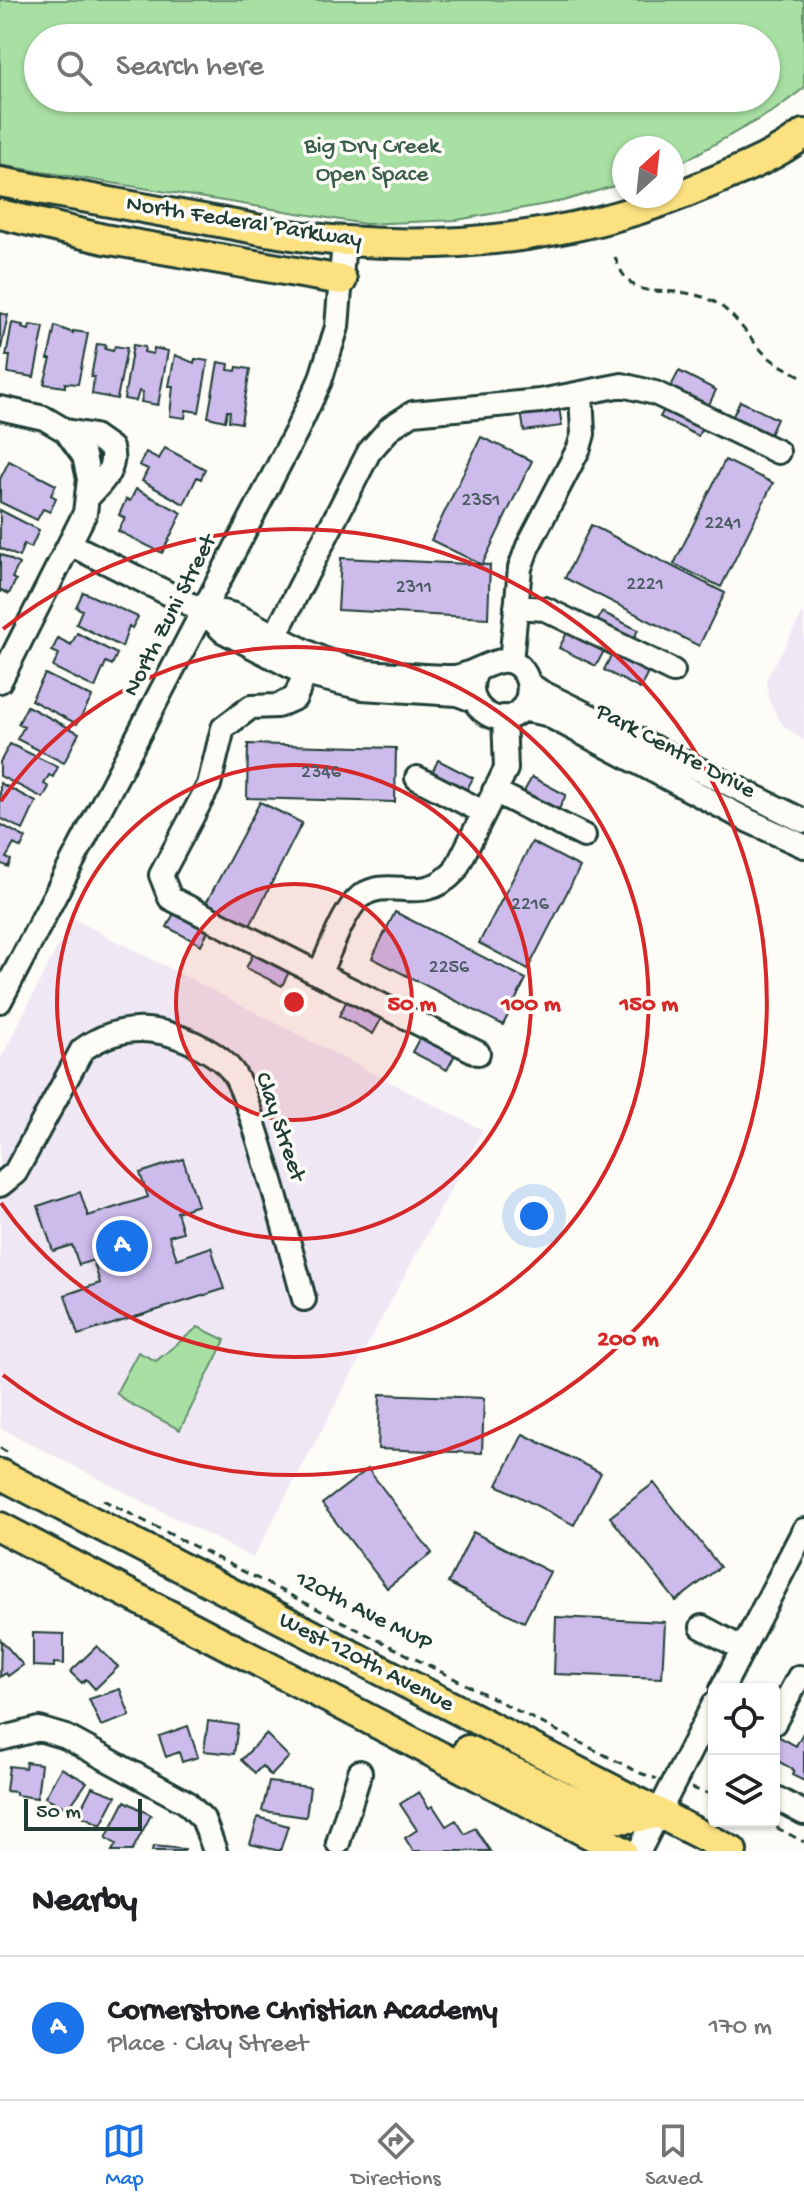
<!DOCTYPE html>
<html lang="en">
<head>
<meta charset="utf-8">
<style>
	:root { --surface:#fff; --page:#f2f2f2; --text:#202124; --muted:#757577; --line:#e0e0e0; --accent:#1a73e8 }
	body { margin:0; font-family:"Gochi Hand",sans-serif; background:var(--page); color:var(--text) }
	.controls { position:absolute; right:24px; bottom:24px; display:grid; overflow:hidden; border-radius:8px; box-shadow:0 2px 6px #0004 }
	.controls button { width:72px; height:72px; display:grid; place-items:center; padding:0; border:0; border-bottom:2px solid var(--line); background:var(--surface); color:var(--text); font:40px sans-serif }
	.compass { position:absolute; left:612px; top:136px; width:72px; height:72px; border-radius:50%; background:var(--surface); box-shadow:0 2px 6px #0004; rotate:27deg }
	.scale { position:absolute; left:24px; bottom:20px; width:118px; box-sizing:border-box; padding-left:8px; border:4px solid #1f3d34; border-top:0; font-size:22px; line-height:28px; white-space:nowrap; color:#1f3d34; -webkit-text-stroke:6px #fdfcf7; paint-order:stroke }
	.you { position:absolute; left:534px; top:1216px; width:28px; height:28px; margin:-20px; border:6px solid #fff; border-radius:50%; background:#1a73e8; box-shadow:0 0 0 12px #1a73e833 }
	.badge { display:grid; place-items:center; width:52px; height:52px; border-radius:50%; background:var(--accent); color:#fff; font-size:26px; font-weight:700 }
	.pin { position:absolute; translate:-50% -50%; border:4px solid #fff; box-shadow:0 2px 8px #0006 }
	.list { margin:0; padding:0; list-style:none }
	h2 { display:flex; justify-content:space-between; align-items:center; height:104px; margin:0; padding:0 32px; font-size:34px }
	h2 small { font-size:26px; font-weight:400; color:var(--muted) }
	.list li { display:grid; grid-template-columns:52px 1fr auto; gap:24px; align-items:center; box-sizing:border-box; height:144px; padding:0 32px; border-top:2px solid var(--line) }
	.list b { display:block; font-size:30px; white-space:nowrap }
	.list p { margin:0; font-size:26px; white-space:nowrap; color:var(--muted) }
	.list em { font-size:26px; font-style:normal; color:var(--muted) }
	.icon { flex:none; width:44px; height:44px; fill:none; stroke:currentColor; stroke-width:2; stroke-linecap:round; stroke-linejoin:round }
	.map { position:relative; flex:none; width:804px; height:1851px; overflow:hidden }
	.search { position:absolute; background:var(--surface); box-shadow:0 2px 6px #0004; left:24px; right:24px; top:24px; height:88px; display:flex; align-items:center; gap:20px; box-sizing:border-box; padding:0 28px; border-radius:44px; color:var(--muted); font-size:30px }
	.sheet { height:248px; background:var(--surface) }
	nav { display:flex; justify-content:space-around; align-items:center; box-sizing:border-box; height:112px; border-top:2px solid var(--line); background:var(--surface); font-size:22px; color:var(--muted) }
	nav a { display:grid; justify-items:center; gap:4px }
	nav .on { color:var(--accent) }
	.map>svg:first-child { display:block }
	.built { fill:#efe8f4 }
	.green { fill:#a8e0a3; stroke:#648e6c; stroke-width:2; fill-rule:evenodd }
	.building { fill:#cdbbec; stroke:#1f3d34; stroke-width:2 }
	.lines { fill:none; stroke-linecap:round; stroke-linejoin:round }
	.minor-casing { stroke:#1f3d34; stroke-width:28 }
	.major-casing { stroke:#1f3d34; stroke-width:34 }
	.path { stroke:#1f3d34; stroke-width:3; stroke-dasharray:8 6; stroke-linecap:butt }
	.minor { stroke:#fdfcf7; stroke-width:22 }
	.major { stroke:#fbe180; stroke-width:28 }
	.ring { fill:none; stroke:#d62828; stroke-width:4 }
	.labels { text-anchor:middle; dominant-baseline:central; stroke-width:7; stroke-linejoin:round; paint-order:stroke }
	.number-label { font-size:20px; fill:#4a5c62 }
	.park-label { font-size:24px; fill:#3a5e4a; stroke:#fdfcf7 }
	.street-label { font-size:24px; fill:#1f3d34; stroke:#fdfcf7 }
	.centre { fill:#d62828; stroke:#fdfcf7; stroke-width:4 }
	.ring-label { font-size:24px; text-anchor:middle; font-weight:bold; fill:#d62828; stroke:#fdfcf7; stroke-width:7; stroke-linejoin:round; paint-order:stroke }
</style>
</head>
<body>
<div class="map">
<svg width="804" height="1851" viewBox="0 0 804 1851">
	<rect width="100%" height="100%" fill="#fdfcf7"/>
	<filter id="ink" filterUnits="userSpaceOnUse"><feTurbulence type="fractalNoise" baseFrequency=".0125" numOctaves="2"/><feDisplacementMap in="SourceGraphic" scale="16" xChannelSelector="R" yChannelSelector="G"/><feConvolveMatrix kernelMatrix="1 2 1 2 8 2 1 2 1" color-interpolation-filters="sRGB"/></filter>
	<g filter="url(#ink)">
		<path class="built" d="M804 611V741L783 725 769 702 766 680Z
			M72 918 483 1130 253 1558 0 1428V1060Z"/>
		<path class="green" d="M0 0H804V88L775 110 672 168V148H624V183L563 201 457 220 365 224 0 165ZM38 38H766V98H38Z
			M198 1327 225 1340 180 1430 127 1402 116 1393 138 1352 156 1361Z"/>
		<path class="building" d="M0 313 8 315 0 353Z
			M12 323 23 325 22 328 29 330 30 325 44 327 34 377 8 373 10 356H6Z
			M55 326 73 333V331L88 333 78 384 65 383V387L44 384 51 359H48Z
			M97 344 106 345 105 349 113 351 115 346 127 348 117 399 92 394 94 377H91Z
			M133 345 145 347 144 352 153 354 154 348 168 351 158 405 141 402 143 392 139 391 136 401 124 399Z
			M175 355 194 363 195 359 208 361 199 412 186 410 185 418 170 416 173 386H169Z
			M218 362 229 364 228 370 236 371 237 367 250 369 241 423 229 421 230 411H227L225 421 208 417Z
			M679 371 716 390 707 409 669 390Z
			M740 401 777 419 768 439 731 420Z
			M667 404 705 424 698 436 660 417Z
			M559 407 562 426 524 431 521 411Z
			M481 437 532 461 482 565 431 540Z
			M165 448 205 469 201 479 197 477 184 504 142 481 148 469 139 465 146 452 159 459Z
			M725 460 773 483 721 587 674 564Z
			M9 461 56 485 51 495 56 498 50 512 43 509 37 520 0 502V479Z
			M136 489 182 513 162 553 118 531 125 518 119 515 126 499 130 501Z
			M0 510 39 530 31 548 24 544 19 557 0 548Z
			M591 525 725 593 699 646 565 578Z
			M0 554 19 564 12 578 16 580 9 594 1 590 0 593Z
			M341 558 490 565 488 618 338 610Z
			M83 592 138 617 132 628 129 626 122 647 76 624 82 610 76 607Z
			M602 612 638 630 631 644 595 626Z
			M569 629 606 647 596 666 559 648Z
			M77 633 117 654 112 665 106 662 95 688 53 667 59 654 52 651 58 638 71 645Z
			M613 651 650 669 640 689 604 670Z
			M45 674 92 697 77 724 31 700Z
			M27 706 79 733 64 763 17 739 24 727 18 724Z
			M10 744 58 767 53 777 49 775 44 784 49 787 43 798 0 776V762Z
			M248 744 396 748 395 802 247 798Z
			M438 760 473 778 463 797 429 779Z
			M532 777 566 795 557 813 522 795Z
			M0 783 36 802 23 830 0 818Z
			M260 802 302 823 249 928 205 905Z
			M0 824 26 838 21 848 14 844 6 858 11 860 8 867 0 863Z
			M532 842 580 867 528 969 479 943Z
			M176 909 210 927 201 945 167 927Z
			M395 912 526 979 503 1025 372 958Z
			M255 950 291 968 282 986 246 968Z
			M348 998 383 1016 373 1034 339 1016Z
			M422 1033 457 1051 447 1070 412 1052Z
			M183 1159 198 1205 177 1212 183 1232 169 1236 177 1259 211 1247 224 1289 78 1335 65 1295 100 1283 93 1260 79 1265 72 1245 53 1251 38 1206 80 1192 88 1216 148 1197 140 1173Z
			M380 1394 484 1398 482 1453 378 1449Z
			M523 1434 601 1473 574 1525 497 1485Z
			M368 1469 432 1553 387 1588 322 1504Z
			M654 1483 720 1567 676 1601 610 1517Z
			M473 1532 550 1572 524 1622 448 1583Z
			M556 1617 665 1622 662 1678 554 1674Z
			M33 1633 64 1634V1664L54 1663V1667L33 1666Z
			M1 1640 23 1665 8 1676 6 1673 0 1677Z
			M97 1646 118 1667 95 1689 86 1679 82 1683 70 1672Z
			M120 1689 130 1716 101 1726 89 1699Z
			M208 1721 238 1725 234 1754 204 1751Z
			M188 1726 198 1757 182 1762 179 1752 166 1757 159 1736Z
			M804 1731V1781L792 1775 794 1770 774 1759V1734L796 1746Z
			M266 1734 289 1757 271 1776 262 1766 255 1773 241 1760Z
			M26 1762 41 1764 37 1798 16 1795V1792L6 1791 9 1766 25 1768Z
			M61 1768 87 1782 68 1809 45 1797Z
			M269 1782 310 1787 306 1817 262 1811Z
			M92 1787 116 1796 101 1825 78 1814Z
			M419 1792 429 1808 433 1806 446 1826 456 1820 465 1834 475 1828 490 1851H413L405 1838 417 1830 400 1804Z
			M125 1801 151 1815 132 1851H112L116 1844 106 1838Z
			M258 1817 288 1826 280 1851 250 1844Z
			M153 1846 185 1849 184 1851H152Z"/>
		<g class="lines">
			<g class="minor-casing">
				<path id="minor" d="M0 408 44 418 66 431 84 456 89 479 85 513 0 681
					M66 431 94 436 111 448C117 469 102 482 89 496
					M70 544 203 611 223 631 305 674 362 688 457 694 473 700
					M516 607 545 609 673 671
					M203 611C211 612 219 611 227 613 240 615 254 625 266 631 303 650 338 671 380 673 405 674 430 677 454 677 478 676 506 643 525 674 530 683 530 695 525 704 507 736 458 709 476 672
					M275 636 369 452 391 427 413 413 540 401 622 385 655 393 778 452
					M511 662 520 568 528 546 579 448 583 434 581 393
					M305 674 295 698 277 706 251 707 223 728 209 785 161 875 170 898 319 974
					M528 683 541 692 804 821
					M521 709 546 714 749 821 804 846
					M417 778 483 812
					M494 791 584 836
					M0 1001 296 432 320 381 337 327 344 241
					M478 1053 319 974C329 954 344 909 361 896 390 875 422 907 455 871L506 769 504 717
					M0 1185 15 1173 82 1050C108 1031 137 1025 169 1034 190 1040 218 1053 232 1071 243 1086 251 1116 257 1134 274 1188 289 1244 304 1299
					M702 1627 743 1649
					M722 1689 804 1530
					M774 1723 799 1677
					M0 1739 39 1729 66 1737 186 1802 203 1819 215 1851
					M774 1797 804 1813
					M338 1843 360 1772
					M639 1851 714 1704"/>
			</g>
			<g class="major-casing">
				<path id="major" d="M0 182C68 194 135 207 203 219 250 228 298 238 346 241 467 250 591 234 702 186 737 171 773 158 804 134
					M0 214 104 239 342 280
					M0 1474 732 1851
					M0 1527 622 1851
					M468 1750 603 1815C623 1821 639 1818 659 1813"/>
			</g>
			<path class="path" d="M615 257C632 307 662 283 703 297 731 306 743 331 762 351 774 364 789 369 804 378
				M0 1448 10 1454
				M103 1500 640 1773 657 1779
				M691 1788 714 1795
				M764 1821 804 1842"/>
			<use href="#minor" class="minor"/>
			<use href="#major" class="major"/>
		</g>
	</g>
	<circle cx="294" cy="1002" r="118" fill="#d62828" fill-opacity=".12"/>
	<g class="ring">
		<circle cx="294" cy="1002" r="118"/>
		<circle cx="294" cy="1002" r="237"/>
		<path d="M1 801A355 355 0 1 1 1 1203"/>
		<path d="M3 629A473 473 0 1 1 3 1375"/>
	</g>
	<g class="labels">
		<g class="number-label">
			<text x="481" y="501">2351</text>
			<text x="723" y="524">2241</text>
			<text x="645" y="585">2221</text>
			<text x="414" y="588">2311</text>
			<text x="321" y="773">2346</text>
			<text x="530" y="905">2216</text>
			<text x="449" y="968">2256</text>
		</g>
		<g class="park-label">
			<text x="372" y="147">Big Dry Creek<tspan x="372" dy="28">Open Space</tspan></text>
		</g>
		<g class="street-label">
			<text transform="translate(244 223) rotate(9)">North Federal Parkway</text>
			<text transform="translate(171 616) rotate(-63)">North Zuni Street</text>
			<text transform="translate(675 752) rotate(28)">Park Centre Drive</text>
			<text transform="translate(279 1127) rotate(71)">Clay Street</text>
			<text transform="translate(363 1612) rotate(27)">120th Ave MUP</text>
			<text transform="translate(366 1663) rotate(27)">West 120th Avenue</text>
		</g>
	</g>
	<circle cx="294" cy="1002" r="12" class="centre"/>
	<g class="ring-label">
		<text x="412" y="1010">50 m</text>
		<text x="531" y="1010">100 m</text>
		<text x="649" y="1010">150 m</text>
		<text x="628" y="1345">200 m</text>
	</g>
</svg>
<div class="controls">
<button><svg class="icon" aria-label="locate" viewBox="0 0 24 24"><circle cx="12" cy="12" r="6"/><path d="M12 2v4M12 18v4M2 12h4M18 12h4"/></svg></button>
<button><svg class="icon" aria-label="layers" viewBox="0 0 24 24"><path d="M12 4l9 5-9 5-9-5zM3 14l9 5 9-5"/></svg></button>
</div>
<svg class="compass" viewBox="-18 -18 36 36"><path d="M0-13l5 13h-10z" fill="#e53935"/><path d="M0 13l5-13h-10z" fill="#757577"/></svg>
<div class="scale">50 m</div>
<div class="you"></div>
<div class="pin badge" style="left:122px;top:1246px">A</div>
<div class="search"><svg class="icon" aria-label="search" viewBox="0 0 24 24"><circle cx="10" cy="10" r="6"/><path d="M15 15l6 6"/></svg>Search here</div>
</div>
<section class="sheet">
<h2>Nearby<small></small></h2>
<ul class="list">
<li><span class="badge">A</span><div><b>Cornerstone Christian Academy</b><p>Place · Clay Street</p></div><em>170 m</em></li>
</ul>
</section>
<nav>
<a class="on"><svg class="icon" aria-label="map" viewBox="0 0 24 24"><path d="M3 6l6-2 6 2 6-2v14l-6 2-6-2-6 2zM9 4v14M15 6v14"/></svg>Map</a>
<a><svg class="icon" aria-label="directions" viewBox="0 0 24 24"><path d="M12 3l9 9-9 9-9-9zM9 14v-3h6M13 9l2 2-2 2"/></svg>Directions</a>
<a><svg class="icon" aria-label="saved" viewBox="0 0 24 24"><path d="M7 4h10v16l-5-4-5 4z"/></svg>Saved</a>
</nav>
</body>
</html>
